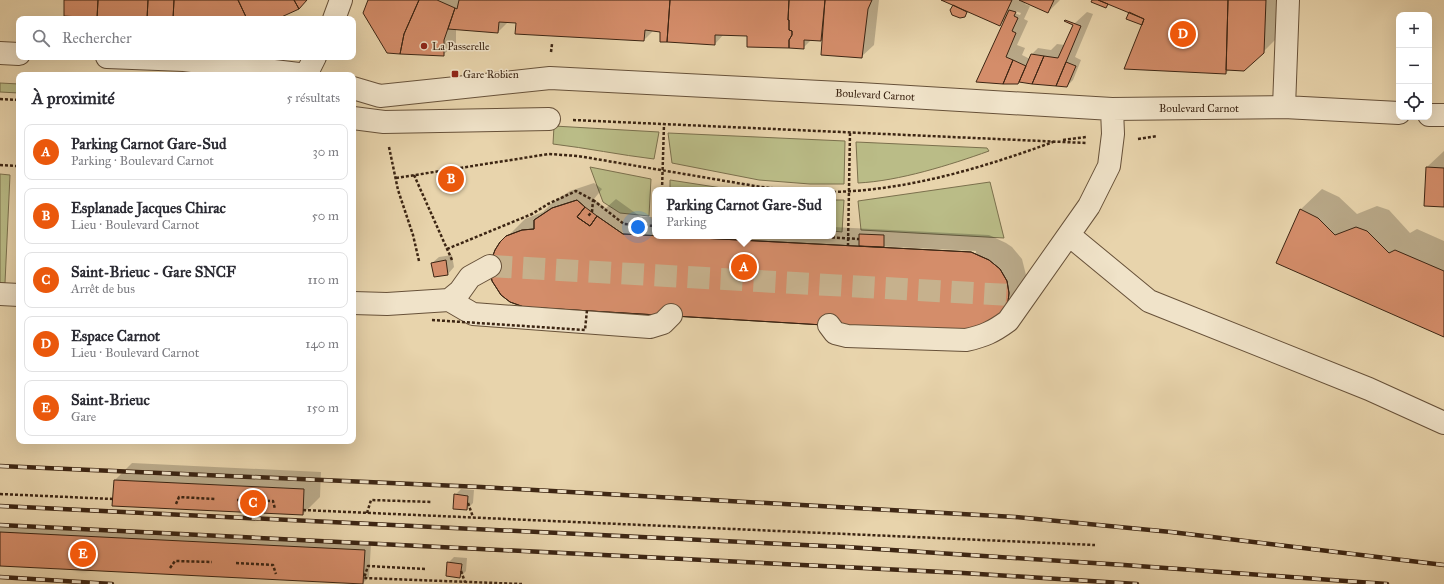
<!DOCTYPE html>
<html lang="fr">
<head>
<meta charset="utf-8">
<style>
	:root { --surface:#fff; --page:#f2f2f3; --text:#2b2b33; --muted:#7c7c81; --line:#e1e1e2; --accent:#ea580c }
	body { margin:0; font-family:"IM FELL Great Primer",serif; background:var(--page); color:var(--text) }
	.controls { position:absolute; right:12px; top:12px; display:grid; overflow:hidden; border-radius:8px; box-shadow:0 4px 16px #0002 }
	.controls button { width:36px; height:36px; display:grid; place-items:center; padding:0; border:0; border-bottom:1px solid var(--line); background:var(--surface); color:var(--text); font:20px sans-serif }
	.you { position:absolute; left:638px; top:227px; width:14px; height:14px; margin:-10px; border:3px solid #fff; border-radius:50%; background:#1a73e8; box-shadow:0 0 0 6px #1a73e833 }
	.badge { display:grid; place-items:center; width:26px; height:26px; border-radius:50%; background:var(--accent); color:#fff; font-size:13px; font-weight:700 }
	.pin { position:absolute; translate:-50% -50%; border:2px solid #fff; box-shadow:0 1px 4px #0006 }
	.popup { position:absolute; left:652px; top:187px; width:184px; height:52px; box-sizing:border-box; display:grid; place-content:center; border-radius:8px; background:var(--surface); filter:drop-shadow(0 1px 3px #0005); font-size:13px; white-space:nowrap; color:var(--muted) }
	.popup b { font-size:15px; color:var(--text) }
	.popup::after { content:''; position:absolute; left:50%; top:100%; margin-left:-8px; border:8px solid transparent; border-top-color:var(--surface) }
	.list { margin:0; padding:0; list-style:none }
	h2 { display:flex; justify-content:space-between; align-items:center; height:52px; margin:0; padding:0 16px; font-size:17px }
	h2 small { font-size:13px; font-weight:400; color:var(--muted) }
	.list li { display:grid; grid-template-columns:26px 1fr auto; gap:12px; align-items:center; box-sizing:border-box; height:56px; margin:0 8px 8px; padding:0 8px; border:1px solid var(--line); border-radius:8px }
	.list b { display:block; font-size:15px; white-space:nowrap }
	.list p { margin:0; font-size:13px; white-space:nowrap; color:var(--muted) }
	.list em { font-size:13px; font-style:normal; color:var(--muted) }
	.icon { flex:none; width:22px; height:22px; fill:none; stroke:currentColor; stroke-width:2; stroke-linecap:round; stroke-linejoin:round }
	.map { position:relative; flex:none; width:1444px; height:584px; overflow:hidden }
	.search { position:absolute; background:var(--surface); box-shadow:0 4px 16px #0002; left:16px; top:16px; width:340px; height:44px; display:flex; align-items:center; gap:10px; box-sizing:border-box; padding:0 14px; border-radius:8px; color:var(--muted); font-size:15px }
	.panel { position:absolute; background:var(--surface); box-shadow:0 4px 16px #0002; left:16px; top:72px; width:340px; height:372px; border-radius:8px }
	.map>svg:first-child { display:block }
	.green { fill:#babc87; stroke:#7b704d }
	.shadow { fill:#0003; fill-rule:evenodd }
	.building { fill:#d48d6a; stroke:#3c2513 }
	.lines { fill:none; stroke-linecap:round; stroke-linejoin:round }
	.minor-tunnel { stroke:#c6b18d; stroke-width:22; stroke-dasharray:22 11; stroke-linecap:butt }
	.minor-casing { stroke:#675139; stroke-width:24 }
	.path { stroke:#3c2513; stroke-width:2.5; stroke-dasharray:3 2; stroke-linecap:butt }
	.minor { stroke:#f0e3c9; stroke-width:22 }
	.rail-casing { stroke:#3c2513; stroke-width:4.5 }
	.rail { stroke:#f0e3c9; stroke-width:3; stroke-dasharray:9; stroke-linecap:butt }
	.path-bridge { stroke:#3c2513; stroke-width:2.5; stroke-dasharray:3 2; stroke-linecap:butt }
	.poi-dot { fill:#8f2418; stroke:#f0e3c9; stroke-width:1.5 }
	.labels { text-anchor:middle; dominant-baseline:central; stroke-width:3; stroke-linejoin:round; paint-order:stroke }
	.poi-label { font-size:11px; fill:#3c2513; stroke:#f0e3c9; text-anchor:start }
	.street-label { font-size:11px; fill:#3c2513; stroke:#f0e3c9 }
</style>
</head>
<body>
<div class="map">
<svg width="1444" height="584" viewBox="0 0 1444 584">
	<rect width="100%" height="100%" fill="#e8d4ac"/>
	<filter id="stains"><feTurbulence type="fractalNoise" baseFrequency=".005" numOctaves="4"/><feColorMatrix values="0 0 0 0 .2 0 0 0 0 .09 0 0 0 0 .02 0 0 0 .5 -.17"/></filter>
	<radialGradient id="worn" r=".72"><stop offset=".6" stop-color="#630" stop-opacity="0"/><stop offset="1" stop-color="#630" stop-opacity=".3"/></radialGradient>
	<path class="green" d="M0 83 19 84V93L0 92Z
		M554 126 659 132 654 159C620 155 587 148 553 144Z
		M668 133 845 141 844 184H810L759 180 672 163Z
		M856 142 987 148 989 151C950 165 899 181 858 183Z
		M590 167 651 179 649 216 620 213 603 202Z
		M0 174 10 175 5 283H0Z
		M670 180 735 190H670Z
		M990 182 1004 238 861 230 858 201Z
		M833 200H844L842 232 833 231Z"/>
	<path class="shadow" d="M370 0H879L874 45 861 57 822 40 812 39 803 48 749 35 724 34 715 44 654 30 644 40 508 22 498 32 456 29V43L443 55Z
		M944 0H1060L1048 12 1026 2 1025 4 1030 6 1024 19 1028 21 1017 45 1025 48 1022 55 1030 59 1032 54 1038 48 1051 50 1057 44 1065 45 1074 24 1087 12 1093 14 1075 57 1081 60 1073 80 1067 86 1019 81 1003 83 1006 19 999 25 969 11 964 16 955 5ZM1014 11 1021 13 1020 15 1014 13Z
		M1093 0H1290L1289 26 1263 52 1230 69 1226 73 1143 25 1130 12 1109 3 1106 7Z
		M1444 151V206L1427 167Z
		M594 183 602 189 594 199 606 208 616 199 641 217H655V236H833V227L989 235 1006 243 1012 247 1022 259 1026 275 1025 284 1013 305 501 243 525 219 543 212 552 203 570 191ZM874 246 976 251V253L873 248Z
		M1322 189 1339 197 1357 214 1377 206 1389 210 1410 233 1417 229 1444 241V336L1300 210Z
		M452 255 454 267 448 274 432 263 439 257Z
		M132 463 321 472 320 497 303 514 115 480Z
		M461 489 474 490 473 503 467 509 455 495Z
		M0 526 371 544 369 577 363 583 0 565Z
		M454 557 467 558 466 571 460 577 448 563Z"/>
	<path class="building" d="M64 0H98L97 18 64 16Z
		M98 0H148L147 19H97Z
		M148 0H174L173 19H147Z
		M174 0H238L247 19H173Z
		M238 0H294L299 9 277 19H247Z
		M294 0H307L299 9Z
		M368 0H419L404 34 400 54 387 53 363 13Z
		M419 0H437L455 8 444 40V56L400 54 404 34Z
		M459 0H670L667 42H660V32L645 30 644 41 515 34 516 23 499 22 498 33 448 29 455 8 457 9Z
		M670 0H789L788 20H789V30L792 31V35L789 40V48L747 47V36L715 35V45L667 42Z
		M789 0H825L821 41 804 40V49L789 48V40L792 35V31L789 30V20H788Z
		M825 0H872L868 9 862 58 821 55Z
		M941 0H1012L1000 26Z
		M1019 0H1054L1048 13Z
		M1092 0H1098L1108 4 1106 8 1091 2Z
		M1098 0H1228L1226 74 1124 69 1144 19Z
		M1228 0H1266L1264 53 1244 71 1226 70Z
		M953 5 967 12 965 17 960 18 952 15 950 10Z
		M1009 10 1016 12 1014 16 1018 18 1012 31 1016 33 1006 57 1013 60 1003 84 976 82Z
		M1129 12 1144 19 1142 25 1126 19Z
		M1065 20 1081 26 1056 86 1032 84 1044 56 1058 58 1073 25 1064 21Z
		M1031 54 1044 56 1032 84 1019 82Z
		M1013 60 1026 66 1019 82 1018 84H1003Z
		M1066 62 1076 66 1067 87 1056 86Z
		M1426 167 1444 168V207L1424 206Z
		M577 200 585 207 577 217 590 226 597 216 623 234 971 252 989 260 1000 269 1007 281 1009 293 1008 302 1006 309 973 334 524 307 510 302 501 295 492 281 490 270 492 258 495 250 500 242 506 236 522 230 534 229V220L552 208Z
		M577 200 585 207 577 217 590 226 597 216 623 234 971 252 989 260 1000 269 1007 281 1009 293 1008 302 1006 309 973 334 524 307 510 302 501 295 492 281 490 270 492 258 495 250 500 242 506 236 522 230 534 229V220L552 208Z
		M585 207 597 216 590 226 577 217Z
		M1300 209 1318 218 1335 235 1356 227 1367 231 1389 253 1395 250 1444 271V337L1276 263Z
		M859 234 884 235V247L859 246Z
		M446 260 448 275 434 277 431 263Z
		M114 480 304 489 303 515 112 506Z
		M454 494 468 496 467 510 453 509Z
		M0 532 365 550 363 584 0 566Z
		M447 562 462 564 460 578 446 576Z"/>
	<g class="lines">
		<path class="minor-tunnel" d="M490 266 1009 295"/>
		<g class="minor-casing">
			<path id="minor" d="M334 19 341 0
				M0 53 19 54
				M107 57 184 60 307 75
				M306 75 315 57
				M353 88 380 96 550 78 860 94 1112 109 1284 107 1399 113
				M1284 107 1288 0
				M1429 115H1444
				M353 118 384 122 549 119
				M1069 235 1149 301 1369 389 1444 423
				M0 294 19 295
				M449 300 473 314 650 327 663 323 671 315
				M353 303 387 304 449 300 460 291 470 277 490 266
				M829 325 835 333 847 336 966 340C984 336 993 332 1008 321L1089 206 1109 166 1113 134 1112 109"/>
		</g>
		<path class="path" d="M551 52 552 44
			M0 99 19 100
			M573 120 1086 143
			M1138 139 1157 136
			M1063 140 1086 137
			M389 147 398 190 413 235 419 261
			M0 165 17 166
			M414 175 452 260
			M396 178 549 154 578 156 761 187 789 190
			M662 190 664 124
			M833 192C909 190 982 168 1053 142
			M593 200 624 224 655 226
			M807 236 859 239
			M848 246 850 132
			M447 249 532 214 548 204 576 191 593 200 592 212 588 216
			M0 494 113 499
			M237 500 273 501 275 509
			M468 503 473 517
			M176 504 179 497 215 499
			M303 510 1095 545
			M367 513 371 500 432 502
			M236 563 273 565 276 574
			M170 568 175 561 212 562
			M425 569 368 566 364 578 522 584
			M461 571 465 582"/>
		<use href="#minor" class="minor"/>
		<g class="rail-casing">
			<path id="rail" d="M0 466 481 487 1015 517 1171 532 1444 565
				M0 506 846 547 1124 565 1387 584
				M0 525 963 573 1137 584
				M0 577 112 584"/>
		</g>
		<use href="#rail" class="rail"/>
		<path class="path-bridge" d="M432 320 585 330 587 310"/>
	</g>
	<g class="poi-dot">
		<circle cx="424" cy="46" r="4"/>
		<rect x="451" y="70" width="8" height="8" rx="2"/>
	</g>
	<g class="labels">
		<g class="poi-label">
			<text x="432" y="46">La Passerelle</text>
			<text x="463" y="74">Gare Robien</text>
		</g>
		<g class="street-label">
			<text transform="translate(875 95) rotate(3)">Boulevard Carnot</text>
			<text x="1199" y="108">Boulevard Carnot</text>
		</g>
	</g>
	<rect width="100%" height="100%" filter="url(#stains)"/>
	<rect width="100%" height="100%" fill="url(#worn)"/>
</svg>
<div class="controls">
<button>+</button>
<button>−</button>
<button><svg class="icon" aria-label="locate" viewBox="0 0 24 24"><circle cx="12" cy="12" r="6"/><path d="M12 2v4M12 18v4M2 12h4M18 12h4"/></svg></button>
</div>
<div class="you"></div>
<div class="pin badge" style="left:744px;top:267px">A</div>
<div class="popup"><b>Parking Carnot Gare-Sud</b>Parking</div>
<div class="pin badge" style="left:451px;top:179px">B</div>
<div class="pin badge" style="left:253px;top:503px">C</div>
<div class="pin badge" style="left:1183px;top:34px">D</div>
<div class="pin badge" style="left:83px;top:554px">E</div>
<div class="search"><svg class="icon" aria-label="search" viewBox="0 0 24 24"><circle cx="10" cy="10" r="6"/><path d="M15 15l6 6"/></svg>Rechercher</div>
<section class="panel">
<h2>À proximité<small>5 résultats</small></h2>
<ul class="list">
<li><span class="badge">A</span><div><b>Parking Carnot Gare-Sud</b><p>Parking · Boulevard Carnot</p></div><em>30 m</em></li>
<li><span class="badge">B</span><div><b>Esplanade Jacques Chirac</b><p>Lieu · Boulevard Carnot</p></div><em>50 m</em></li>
<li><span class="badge">C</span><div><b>Saint-Brieuc - Gare SNCF</b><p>Arrêt de bus</p></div><em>110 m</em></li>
<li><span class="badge">D</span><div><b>Espace Carnot</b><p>Lieu · Boulevard Carnot</p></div><em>140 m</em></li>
<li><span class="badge">E</span><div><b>Saint-Brieuc</b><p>Gare</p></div><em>150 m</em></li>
</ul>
</section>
</div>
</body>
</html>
